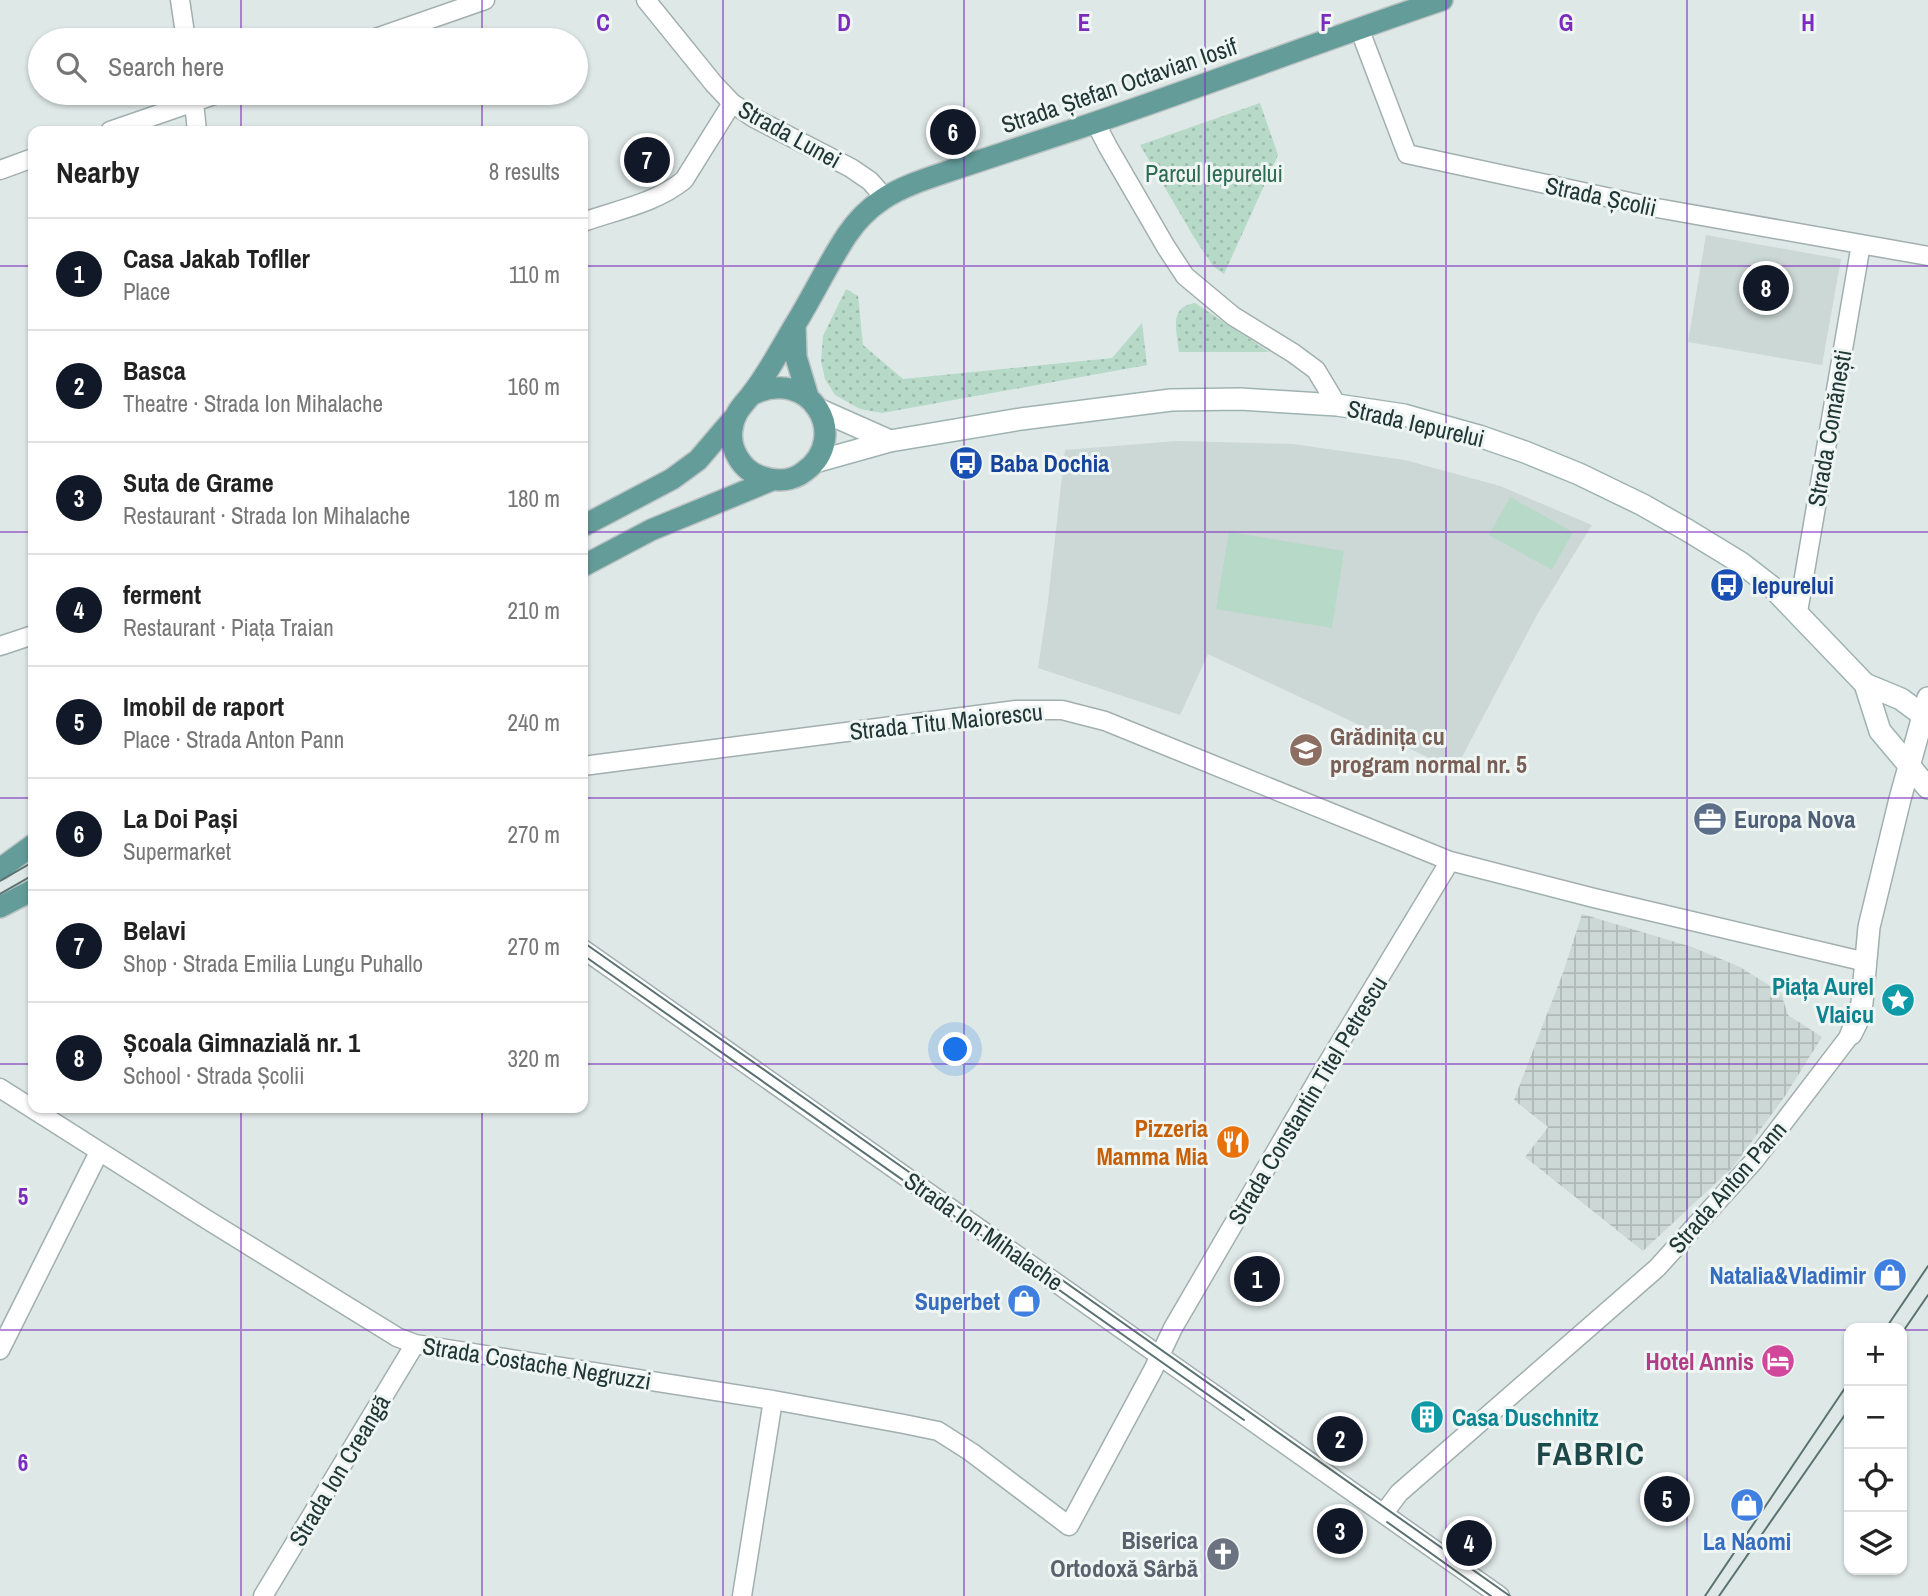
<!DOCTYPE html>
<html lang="en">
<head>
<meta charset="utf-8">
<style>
	:root { --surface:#fff; --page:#f2f2f2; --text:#222; --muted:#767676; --line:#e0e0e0; --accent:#111827 }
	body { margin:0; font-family:"Archivo Narrow",sans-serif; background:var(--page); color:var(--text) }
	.controls { position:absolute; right:21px; bottom:21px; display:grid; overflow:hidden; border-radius:14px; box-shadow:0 2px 5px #0004 }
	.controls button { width:63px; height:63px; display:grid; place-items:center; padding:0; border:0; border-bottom:2px solid var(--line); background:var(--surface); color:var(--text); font:35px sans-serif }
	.you { position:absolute; left:956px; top:1050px; width:24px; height:24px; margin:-18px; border:5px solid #fff; border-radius:50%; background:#1a73e8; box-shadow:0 0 0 10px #1a73e833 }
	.badge { display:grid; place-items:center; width:46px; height:46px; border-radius:50%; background:var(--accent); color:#fff; font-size:23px; font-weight:700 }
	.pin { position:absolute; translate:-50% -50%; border:4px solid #fff; box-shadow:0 2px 7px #0006 }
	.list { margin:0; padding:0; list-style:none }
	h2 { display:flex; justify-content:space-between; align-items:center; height:91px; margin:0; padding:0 28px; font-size:30px }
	h2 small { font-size:23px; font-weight:400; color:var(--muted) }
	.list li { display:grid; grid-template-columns:46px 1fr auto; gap:21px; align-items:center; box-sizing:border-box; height:112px; padding:0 28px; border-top:2px solid var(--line) }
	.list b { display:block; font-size:26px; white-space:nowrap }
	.list p { margin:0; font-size:23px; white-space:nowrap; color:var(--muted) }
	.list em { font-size:23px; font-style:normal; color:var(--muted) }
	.icon { flex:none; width:38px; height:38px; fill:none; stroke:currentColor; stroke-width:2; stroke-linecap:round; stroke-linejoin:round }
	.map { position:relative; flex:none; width:1928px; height:1596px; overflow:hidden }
	.search { position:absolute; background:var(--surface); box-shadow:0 2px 5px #0004; left:28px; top:28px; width:560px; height:77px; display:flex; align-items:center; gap:18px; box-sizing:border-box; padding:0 24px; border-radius:38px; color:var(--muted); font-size:26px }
	.panel { position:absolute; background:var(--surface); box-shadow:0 2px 5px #0004; left:28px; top:126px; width:560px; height:987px; border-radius:14px }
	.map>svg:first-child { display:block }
	.built { fill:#ccd8d5 }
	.industrial { fill:url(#industrial-grid) }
	.grass { fill:url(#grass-dots) }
	.pitch { fill:#b7d9c8 }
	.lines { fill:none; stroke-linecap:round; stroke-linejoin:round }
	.minor-casing { stroke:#a1afae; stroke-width:21 }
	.tertiary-casing { stroke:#a1afae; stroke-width:24 }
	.secondary-casing { stroke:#9eb3b0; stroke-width:24 }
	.primary-casing { stroke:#bcc3c3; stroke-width:24 }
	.minor { stroke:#fff; stroke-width:18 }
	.tertiary { stroke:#fff; stroke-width:21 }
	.secondary { stroke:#fff; stroke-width:21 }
	.primary { stroke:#649c9a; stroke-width:21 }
	.tram { stroke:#5a7372; stroke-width:2 }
	.grid { fill:none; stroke:#7b2cbf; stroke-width:2; stroke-opacity:0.55 }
	.labels { text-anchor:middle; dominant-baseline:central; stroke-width:6; stroke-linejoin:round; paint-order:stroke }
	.street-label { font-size:24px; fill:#203736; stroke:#eef5f3 }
	.park-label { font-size:24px; fill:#2d6b53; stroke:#eef5f3 }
	.transit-label { font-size:24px; font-weight:bold; fill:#164399; stroke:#eef5f3; text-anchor:start }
	.education-label { font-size:24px; font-weight:bold; fill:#785e54; stroke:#eef5f3; text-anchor:start }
	.service-label { font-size:24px; font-weight:bold; fill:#4e5e75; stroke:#eef5f3; text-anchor:start }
	.culture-label { font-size:24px; font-weight:bold; fill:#0d838f; stroke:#eef5f3; text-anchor:end }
	.food-label { font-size:24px; font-weight:bold; fill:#c56008; stroke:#eef5f3; text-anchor:end }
	.shop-label { font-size:24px; font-weight:bold; fill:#366cbe; stroke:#eef5f3; text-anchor:end }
	.hotel-label { font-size:24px; font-weight:bold; fill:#b23c85; stroke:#eef5f3; text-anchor:end }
	.worship-label { font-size:24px; font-weight:bold; fill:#5b616d; stroke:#eef5f3; text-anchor:end }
	.district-label { font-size:32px; font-weight:bold; letter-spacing:2px; fill:#1e4747; stroke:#eef5f3 }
	.grid-label { font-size:23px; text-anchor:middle; font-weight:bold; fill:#7b2cbf; stroke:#eef5f3; stroke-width:6; stroke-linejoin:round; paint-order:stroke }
</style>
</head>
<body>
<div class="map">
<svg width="1928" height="1596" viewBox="0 0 1928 1596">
	<defs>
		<pattern id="industrial-grid" width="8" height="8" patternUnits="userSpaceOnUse" patternTransform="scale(1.75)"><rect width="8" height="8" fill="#ccd8d5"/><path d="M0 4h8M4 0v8" fill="none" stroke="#afbab7"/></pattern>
		<pattern id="grass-dots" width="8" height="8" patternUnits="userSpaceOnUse" patternTransform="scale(1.75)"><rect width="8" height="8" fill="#b7d9c8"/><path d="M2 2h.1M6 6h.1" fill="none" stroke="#9dbbac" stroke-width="1.8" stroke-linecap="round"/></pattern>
	</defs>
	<rect width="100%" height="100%" fill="#dee8e6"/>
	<path class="built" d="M1706 235 1841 259 1822 365 1688 342Z
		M1177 441 1293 444 1405 460 1500 486 1592 525 1538 613 1455 770 1208 654 1180 715 1038 668 1048 601 1065 450Z"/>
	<path class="industrial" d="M1582 914 1692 947 1740 967 1781 993 1788 1015 1822 1037 1785 1096 1733 1167 1643 1251 1525 1157 1548 1127 1514 1100 1564 970Z"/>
	<path class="grass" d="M1260 103 1278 155 1224 274 1213 266 1195 239 1140 145Z
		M846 289 858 296 863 345 903 379 1112 358 1142 323 1147 365 882 413 860 409 835 395 825 379 821 361 823 336Z
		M1195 303 1269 352H1179C1177 331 1168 307 1195 303Z"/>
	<path class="pitch" d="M1510 497 1573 532 1552 570 1489 535Z
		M1229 532 1344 551 1332 628 1216 609Z"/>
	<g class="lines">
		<g class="minor-casing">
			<path id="minor" d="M180 0 186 40
				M646 0 714 84 732 103 754 118 851 168 870 181 885 198
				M1359 28 1407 154 1657 208 1928 256
				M370 40 485 0
				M193 93 197 131
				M1095 122 1108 147 1166 247 1185 276 1233 316 1293 353 1316 370 1337 405
				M110 131 220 93
				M0 170 33 158
				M583 222C617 210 656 203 684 180L732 103
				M1798 612 1861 244
				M0 646 33 635
				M583 766 1016 710H1062L1105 721 1450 861 1594 898 1866 962
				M583 949 1500 1596
				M0 1088 206 1219 397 1337 415 1344 773 1400 904 1424 938 1431 971 1452 1069 1526 1153 1370 1173 1328 1318 1079 1450 861
				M0 1350 99 1152
				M1384 1513 1399 1493 1657 1268 1754 1161 1851 1034
				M263 1596 415 1344
				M742 1596 773 1400"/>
		</g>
		<g class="tertiary-casing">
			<path id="tertiary" d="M1851 1034 1856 1024 1862 1003 1869 927 1900 799 1928 698"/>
		</g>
		<g class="secondary-casing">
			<path id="secondary" d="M818 409 890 441
				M815 462 890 441 1021 419 1171 400 1240 399 1337 405 1404 415 1479 436 1525 452 1579 474 1643 505 1687 530 1741 563 1772 587 1865 684 1901 699 1928 719
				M1865 684 1880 731 1928 788"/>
		</g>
		<g class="primary-casing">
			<path id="primary" d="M795 326 796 357 808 397
				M751 395C811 365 851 437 805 471 793 481 777 482 762 477 742 471 729 449 732 429 734 413 742 406 751 395 767 375 780 350 793 328 812 298 827 265 847 235 857 220 868 209 883 199 906 184 935 176 961 167 1000 154 1040 141 1079 128 1201 87 1320 41 1442 0
				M583 526 672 479 698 460 733 419
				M583 566 651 530 772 480
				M0 869 33 845
				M0 907 33 890"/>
		</g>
		<use href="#minor" class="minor"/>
		<use href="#tertiary" class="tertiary"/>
		<use href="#secondary" class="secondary"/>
		<use href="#primary" class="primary"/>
		<path class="tram" d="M0 881 33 862
			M0 894 33 875
			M583 942 1510 1596
			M583 955 1244 1420
			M1886 1328 1928 1266
			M1902 1333 1928 1295
			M1387 1522 1491 1596
			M1705 1596 1849 1382
			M1719 1596 1849 1409"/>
	</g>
	<path class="grid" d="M241 0V40M482 0V40M723 0V1596M964 0V1596M1205 0V1596M1446 0V1596M1687 0V1596M241 93V131M482 93V131M0 266H33M583 266H1928M0 532H33M583 532H1928M0 798H33M583 798H1928M0 1064H33M583 1064H1928M241 1108V1596M482 1108V1596M0 1330H1849M1902 1330H1928"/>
	<defs>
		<g id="bus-disc" transform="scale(1.75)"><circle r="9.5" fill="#1a4fb4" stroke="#eef5f3"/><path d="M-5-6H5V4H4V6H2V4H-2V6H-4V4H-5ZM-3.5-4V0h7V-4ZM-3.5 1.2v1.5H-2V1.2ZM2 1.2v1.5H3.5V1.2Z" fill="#fff"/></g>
		<g id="school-disc" transform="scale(1.75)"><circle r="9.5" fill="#8d6e63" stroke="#eef5f3"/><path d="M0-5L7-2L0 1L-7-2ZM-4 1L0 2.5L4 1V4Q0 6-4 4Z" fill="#fff"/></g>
		<g id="office-disc" transform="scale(1.75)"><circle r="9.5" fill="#5c6f8a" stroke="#eef5f3"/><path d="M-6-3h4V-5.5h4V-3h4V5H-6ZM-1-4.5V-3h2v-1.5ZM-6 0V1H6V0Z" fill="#fff"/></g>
		<g id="sight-disc" transform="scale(1.75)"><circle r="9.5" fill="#0f9aa8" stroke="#eef5f3"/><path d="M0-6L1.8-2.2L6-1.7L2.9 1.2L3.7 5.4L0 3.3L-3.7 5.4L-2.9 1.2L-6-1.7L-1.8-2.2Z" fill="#fff"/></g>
		<g id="restaurant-disc" transform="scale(1.75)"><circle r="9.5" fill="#e8710a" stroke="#eef5f3"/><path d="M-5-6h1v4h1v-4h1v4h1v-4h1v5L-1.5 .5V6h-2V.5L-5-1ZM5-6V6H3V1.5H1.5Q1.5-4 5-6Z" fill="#fff"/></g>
		<g id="shop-disc" transform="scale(1.75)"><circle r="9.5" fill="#3f7fe0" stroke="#eef5f3"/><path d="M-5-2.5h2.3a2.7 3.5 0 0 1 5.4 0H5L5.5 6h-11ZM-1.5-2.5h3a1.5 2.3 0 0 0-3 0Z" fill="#fff"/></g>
		<g id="hotel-disc" transform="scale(1.75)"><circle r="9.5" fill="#d1479c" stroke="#eef5f3"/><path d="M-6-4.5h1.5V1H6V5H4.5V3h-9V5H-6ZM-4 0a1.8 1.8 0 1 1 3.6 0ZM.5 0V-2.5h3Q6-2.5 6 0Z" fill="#fff"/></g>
		<g id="building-disc" transform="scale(1.75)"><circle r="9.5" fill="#0f9aa8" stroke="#eef5f3"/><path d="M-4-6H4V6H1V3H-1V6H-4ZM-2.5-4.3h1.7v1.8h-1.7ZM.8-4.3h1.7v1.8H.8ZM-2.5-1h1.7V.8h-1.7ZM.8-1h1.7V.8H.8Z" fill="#fff"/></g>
		<g id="church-disc" transform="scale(1.75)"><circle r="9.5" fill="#6b7280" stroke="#eef5f3"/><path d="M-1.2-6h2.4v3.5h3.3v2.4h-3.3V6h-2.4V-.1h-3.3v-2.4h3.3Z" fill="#fff"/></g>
	</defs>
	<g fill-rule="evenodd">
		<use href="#bus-disc" x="966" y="463"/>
		<use href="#bus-disc" x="1727" y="585"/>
		<use href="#school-disc" x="1306" y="750"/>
		<use href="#office-disc" x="1710" y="819"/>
		<use href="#sight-disc" x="1898" y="1000"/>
		<use href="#restaurant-disc" x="1233" y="1142"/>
		<use href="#shop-disc" x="1890" y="1275"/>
		<use href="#shop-disc" x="1024" y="1301"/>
		<use href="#hotel-disc" x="1778" y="1361"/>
		<use href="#building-disc" x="1427" y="1417"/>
		<use href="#shop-disc" x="1747" y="1505"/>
		<use href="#church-disc" x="1223" y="1554"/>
	</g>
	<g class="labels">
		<g class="street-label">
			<text transform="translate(1119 85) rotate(-19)">Strada Ștefan Octavian Iosif</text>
			<text transform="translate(790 134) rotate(29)">Strada Lunei</text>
			<text transform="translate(1601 196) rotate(12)">Strada Școlii</text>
			<text transform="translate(1416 423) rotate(13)">Strada Iepurelui</text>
			<text transform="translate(1829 428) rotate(-80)">Strada Comănești</text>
			<text transform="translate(946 721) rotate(-6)">Strada Titu Maiorescu</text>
			<text transform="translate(1307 1100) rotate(-59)">Strada Constantin Titel Petrescu</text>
			<text transform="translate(1727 1187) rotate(-49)">Strada Anton Pann</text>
			<text transform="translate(984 1231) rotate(35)">Strada Ion Mihalache</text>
			<text transform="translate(537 1363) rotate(9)">Strada Costache Negruzzi</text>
			<text transform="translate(339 1470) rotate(-59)">Strada Ion Creangă</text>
		</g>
		<g class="park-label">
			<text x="1214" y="173">Parcul Iepurelui</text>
		</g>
		<g class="transit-label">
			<text x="990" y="463">Baba Dochia</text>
			<text x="1752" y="585">Iepurelui</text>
		</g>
		<g class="education-label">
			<text x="1330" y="736">Grădinița cu<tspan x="1330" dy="28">program normal nr. 5</tspan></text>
		</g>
		<g class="service-label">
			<text x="1734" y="819">Europa Nova</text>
		</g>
		<g class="culture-label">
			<text x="1874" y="986">Piața Aurel<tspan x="1874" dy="28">Vlaicu</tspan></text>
			<text x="1452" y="1417" text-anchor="start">Casa Duschnitz</text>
		</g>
		<g class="food-label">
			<text x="1208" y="1128">Pizzeria<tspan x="1208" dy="28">Mamma Mia</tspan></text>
		</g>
		<g class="shop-label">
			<text x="1866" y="1275">Natalia&amp;Vladimir</text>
			<text x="1000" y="1301">Superbet</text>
			<text x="1747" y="1541" text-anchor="middle">La Naomi</text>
		</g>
		<g class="hotel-label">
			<text x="1754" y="1361">Hotel Annis</text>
		</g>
		<g class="worship-label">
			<text x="1198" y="1540">Biserica<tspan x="1198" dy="28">Ortodoxă Sârbă</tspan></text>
		</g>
		<g class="district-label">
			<text x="1591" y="1453">FABRIC</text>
		</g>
	</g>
	<g class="grid-label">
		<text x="603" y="31">C</text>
		<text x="844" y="31">D</text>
		<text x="1084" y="31">E</text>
		<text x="1326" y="31">F</text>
		<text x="1566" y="31">G</text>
		<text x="1808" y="31">H</text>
		<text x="23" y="1205">5</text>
		<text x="23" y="1471">6</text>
	</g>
</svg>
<div class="controls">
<button>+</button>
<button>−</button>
<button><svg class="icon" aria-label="locate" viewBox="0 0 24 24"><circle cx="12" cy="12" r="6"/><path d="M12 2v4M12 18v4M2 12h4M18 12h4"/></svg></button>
<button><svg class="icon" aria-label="layers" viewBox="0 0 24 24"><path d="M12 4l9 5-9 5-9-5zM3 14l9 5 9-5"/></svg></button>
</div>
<div class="you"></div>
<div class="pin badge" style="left:1257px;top:1279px">1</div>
<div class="pin badge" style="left:1340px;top:1439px">2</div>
<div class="pin badge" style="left:1340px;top:1531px">3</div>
<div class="pin badge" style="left:1469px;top:1543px">4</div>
<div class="pin badge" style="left:1667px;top:1499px">5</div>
<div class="pin badge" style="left:953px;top:132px">6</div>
<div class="pin badge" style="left:647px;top:160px">7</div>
<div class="pin badge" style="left:1766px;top:288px">8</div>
<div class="search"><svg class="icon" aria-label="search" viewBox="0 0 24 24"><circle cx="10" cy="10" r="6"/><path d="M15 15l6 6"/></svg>Search here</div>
<section class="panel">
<h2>Nearby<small>8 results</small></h2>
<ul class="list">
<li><span class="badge">1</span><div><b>Casa Jakab Tofller</b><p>Place</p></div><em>110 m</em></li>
<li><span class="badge">2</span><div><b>Basca</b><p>Theatre · Strada Ion Mihalache</p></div><em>160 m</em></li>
<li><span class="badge">3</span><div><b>Suta de Grame</b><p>Restaurant · Strada Ion Mihalache</p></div><em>180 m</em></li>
<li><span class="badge">4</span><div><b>ferment</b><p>Restaurant · Piața Traian</p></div><em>210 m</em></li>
<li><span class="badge">5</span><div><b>Imobil de raport</b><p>Place · Strada Anton Pann</p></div><em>240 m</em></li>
<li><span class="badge">6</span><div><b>La Doi Pași</b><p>Supermarket</p></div><em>270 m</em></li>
<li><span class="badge">7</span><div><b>Belavi</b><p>Shop · Strada Emilia Lungu Puhallo</p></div><em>270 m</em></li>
<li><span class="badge">8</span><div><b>Școala Gimnazială nr. 1</b><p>School · Strada Școlii</p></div><em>320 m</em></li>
</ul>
</section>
</div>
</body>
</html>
